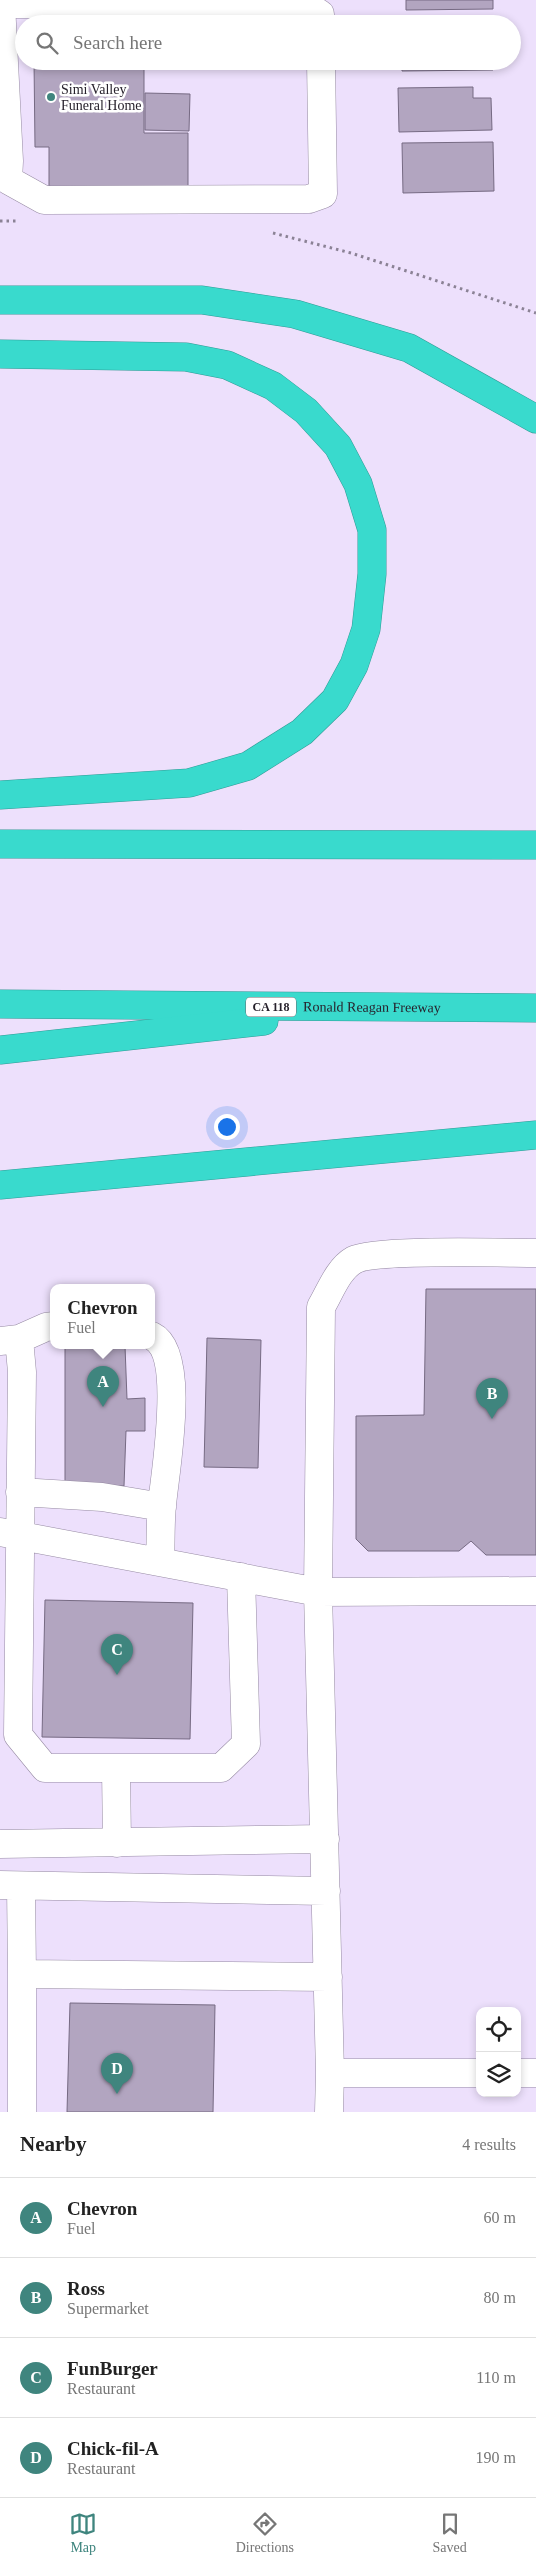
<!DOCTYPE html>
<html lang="en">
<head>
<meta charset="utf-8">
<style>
	:root { --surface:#fff; --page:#f2f2f2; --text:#222; --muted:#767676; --line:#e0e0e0; --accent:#3f857e }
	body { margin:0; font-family:"Times New Roman",serif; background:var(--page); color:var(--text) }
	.controls { position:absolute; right:15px; bottom:15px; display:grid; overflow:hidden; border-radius:10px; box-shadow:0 2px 8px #0003 }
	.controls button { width:45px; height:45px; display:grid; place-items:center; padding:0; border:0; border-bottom:1px solid var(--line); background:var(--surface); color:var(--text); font:25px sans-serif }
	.you { position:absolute; left:226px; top:1126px; width:18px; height:18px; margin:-12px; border:4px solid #fff; border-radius:50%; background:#1a73e8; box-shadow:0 0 0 8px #1a73e833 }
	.badge { display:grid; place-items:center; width:32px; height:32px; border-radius:50%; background:var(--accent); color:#fff; font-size:16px; font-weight:700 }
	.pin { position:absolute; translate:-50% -41px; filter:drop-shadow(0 1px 2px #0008) }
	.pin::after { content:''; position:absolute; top:26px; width:18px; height:15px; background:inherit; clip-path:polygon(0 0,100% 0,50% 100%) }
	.popup { position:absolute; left:50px; top:1284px; width:105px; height:65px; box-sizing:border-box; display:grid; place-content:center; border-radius:10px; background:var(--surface); filter:drop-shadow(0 1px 4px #0005); font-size:16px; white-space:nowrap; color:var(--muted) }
	.popup b { font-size:19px; color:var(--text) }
	.popup::after { content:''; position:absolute; left:50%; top:100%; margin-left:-10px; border:10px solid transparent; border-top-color:var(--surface) }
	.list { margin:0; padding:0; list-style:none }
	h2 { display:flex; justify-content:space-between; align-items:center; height:65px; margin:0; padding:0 20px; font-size:21px }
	h2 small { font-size:16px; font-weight:400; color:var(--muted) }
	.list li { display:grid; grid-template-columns:32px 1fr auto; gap:15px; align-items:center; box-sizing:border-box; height:80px; padding:0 20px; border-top:1px solid var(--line) }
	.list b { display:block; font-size:19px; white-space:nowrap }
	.list p { margin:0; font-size:16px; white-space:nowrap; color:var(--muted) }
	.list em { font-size:16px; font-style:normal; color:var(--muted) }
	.icon { flex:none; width:28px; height:28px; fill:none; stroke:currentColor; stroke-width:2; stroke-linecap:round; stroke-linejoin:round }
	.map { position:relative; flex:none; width:536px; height:2112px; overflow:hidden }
	.search { position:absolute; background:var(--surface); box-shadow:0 2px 8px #0003; left:15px; right:15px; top:15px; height:55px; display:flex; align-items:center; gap:12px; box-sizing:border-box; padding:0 18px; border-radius:28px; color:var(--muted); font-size:19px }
	.sheet { height:385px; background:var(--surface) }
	nav { display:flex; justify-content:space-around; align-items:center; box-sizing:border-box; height:70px; border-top:1px solid var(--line); background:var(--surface); font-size:14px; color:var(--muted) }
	nav a { display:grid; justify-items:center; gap:2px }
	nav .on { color:var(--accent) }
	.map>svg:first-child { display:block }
	.building { fill:#b2a5c0; stroke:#766a83 }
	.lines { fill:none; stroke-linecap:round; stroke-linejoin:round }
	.minor-casing { stroke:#968aa3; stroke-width:29 }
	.highway-casing { stroke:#339a95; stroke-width:29 }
	.path { stroke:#8b8295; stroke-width:3; stroke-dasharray:2.5 4; stroke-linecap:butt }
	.minor { stroke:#fff; stroke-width:28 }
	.highway { stroke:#39dacd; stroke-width:28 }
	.poi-dot { fill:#3f857e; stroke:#fff; stroke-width:2 }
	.labels { text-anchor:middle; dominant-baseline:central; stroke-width:5; stroke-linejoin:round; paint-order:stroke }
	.shield { fill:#fff; stroke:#68646b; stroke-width:1 }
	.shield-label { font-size:12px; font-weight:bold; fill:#27222c }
	.poi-label { font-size:14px; fill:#27222c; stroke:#fff; text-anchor:start }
	.street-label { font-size:14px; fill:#27222c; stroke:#fff }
</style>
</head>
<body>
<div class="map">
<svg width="536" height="2112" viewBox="0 0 536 2112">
	<rect width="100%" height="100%" fill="#ede0fc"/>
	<path class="building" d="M406 0H493V9L406 10Z
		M492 21V24H401V23Z
		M34 23H144V24H34Z
		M34 61H144V133H188V188L49 189V147H35Z
		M402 61H493V70L402 71Z
		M473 87V98H491L492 130 399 132 398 88Z
		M145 93 190 94 189 131 145 130Z
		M493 142 494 191 403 193 402 143Z
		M426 1289H536V1555H486L471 1541 459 1551H368L356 1539V1416L424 1415Z
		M207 1338 261 1340 258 1468 204 1467Z
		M65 1346H125L127 1399 145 1398V1431H126L124 1486 65 1484Z
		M45 1600 193 1603 190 1739 42 1737Z
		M70 2003 215 2005 213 2112H67Z"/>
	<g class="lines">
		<g class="minor-casing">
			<path id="minor" d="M0 4H304L320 14V24
				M1 4 9 161 8 180 44 200 309 199 323 194 321 61
				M152 1336C187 1353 165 1471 162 1505 160 1524 161 1543 160 1562
				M19 1339 46 1327 54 1326
				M0 1341 19 1339 22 1372 18 1735 45 1768H221L246 1744 241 1577
				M20 1492 102 1497 162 1507
				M0 1532 318 1592 321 1307C330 1292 338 1269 354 1260 374 1249 505 1253 536 1253
				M116 1768 117 1843
				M0 1844 325 1839
				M0 1885 326 1891
				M21 1886 22 1974
				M330 2073 318 1592 536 1591
				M517 2073H536
				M22 2112V1974L328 1977
				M329 2112 330 2073H480"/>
		</g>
		<g class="highway-casing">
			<g id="highway">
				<path d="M0 300H202L295 314 409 348 536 419"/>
				<path d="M0 354 186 357 227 365 273 386 306 411 338 446 358 484 372 530V574L366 629 354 665 335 700 302 732 248 766 189 783 0 795"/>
				<path d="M0 844 536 845"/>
				<path id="s1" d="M0 1004 536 1008"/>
				<path d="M0 1050 264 1021"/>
				<path d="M0 1185 536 1135"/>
			</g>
		</g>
		<path class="path" d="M0 221H17
			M273 233 351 253 536 313"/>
		<use href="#minor" class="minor"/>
		<use href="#highway" class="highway"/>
	</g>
	<circle class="poi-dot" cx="51" cy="97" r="5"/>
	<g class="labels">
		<rect class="shield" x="246" y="997.5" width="50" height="19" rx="4"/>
		<g class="shield-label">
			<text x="271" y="1007">CA 118</text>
		</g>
		<g class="poi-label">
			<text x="61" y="89">Simi Valley<tspan x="61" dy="16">Funeral Home</tspan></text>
		</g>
		<g class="street-label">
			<text stroke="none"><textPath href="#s1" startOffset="372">Ronald Reagan Freeway</textPath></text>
		</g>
	</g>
</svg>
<div class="controls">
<button><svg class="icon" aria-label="locate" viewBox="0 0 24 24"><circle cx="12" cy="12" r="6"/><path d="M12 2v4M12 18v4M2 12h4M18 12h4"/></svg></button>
<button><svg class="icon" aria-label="layers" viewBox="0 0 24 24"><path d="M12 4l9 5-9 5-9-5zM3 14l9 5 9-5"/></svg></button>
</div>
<div class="you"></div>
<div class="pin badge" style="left:103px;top:1407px">A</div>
<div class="popup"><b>Chevron</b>Fuel</div>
<div class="pin badge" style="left:492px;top:1419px">B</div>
<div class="pin badge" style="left:117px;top:1675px">C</div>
<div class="pin badge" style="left:117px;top:2094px">D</div>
<div class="search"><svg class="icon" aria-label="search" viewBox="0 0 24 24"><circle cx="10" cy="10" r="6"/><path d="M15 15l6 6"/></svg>Search here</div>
</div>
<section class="sheet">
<h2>Nearby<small>4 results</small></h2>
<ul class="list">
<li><span class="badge">A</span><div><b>Chevron</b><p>Fuel</p></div><em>60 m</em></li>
<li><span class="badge">B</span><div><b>Ross</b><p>Supermarket</p></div><em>80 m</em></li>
<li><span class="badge">C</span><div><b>FunBurger</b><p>Restaurant</p></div><em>110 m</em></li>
<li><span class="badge">D</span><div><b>Chick-fil-A</b><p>Restaurant</p></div><em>190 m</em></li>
</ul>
</section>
<nav>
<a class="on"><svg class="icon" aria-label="map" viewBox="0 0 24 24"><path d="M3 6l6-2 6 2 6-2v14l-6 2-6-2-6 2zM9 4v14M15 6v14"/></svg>Map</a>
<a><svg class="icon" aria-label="directions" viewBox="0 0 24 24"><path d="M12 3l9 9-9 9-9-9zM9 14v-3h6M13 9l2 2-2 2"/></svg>Directions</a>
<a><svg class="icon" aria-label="saved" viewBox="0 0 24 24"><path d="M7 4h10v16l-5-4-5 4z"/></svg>Saved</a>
</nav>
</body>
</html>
